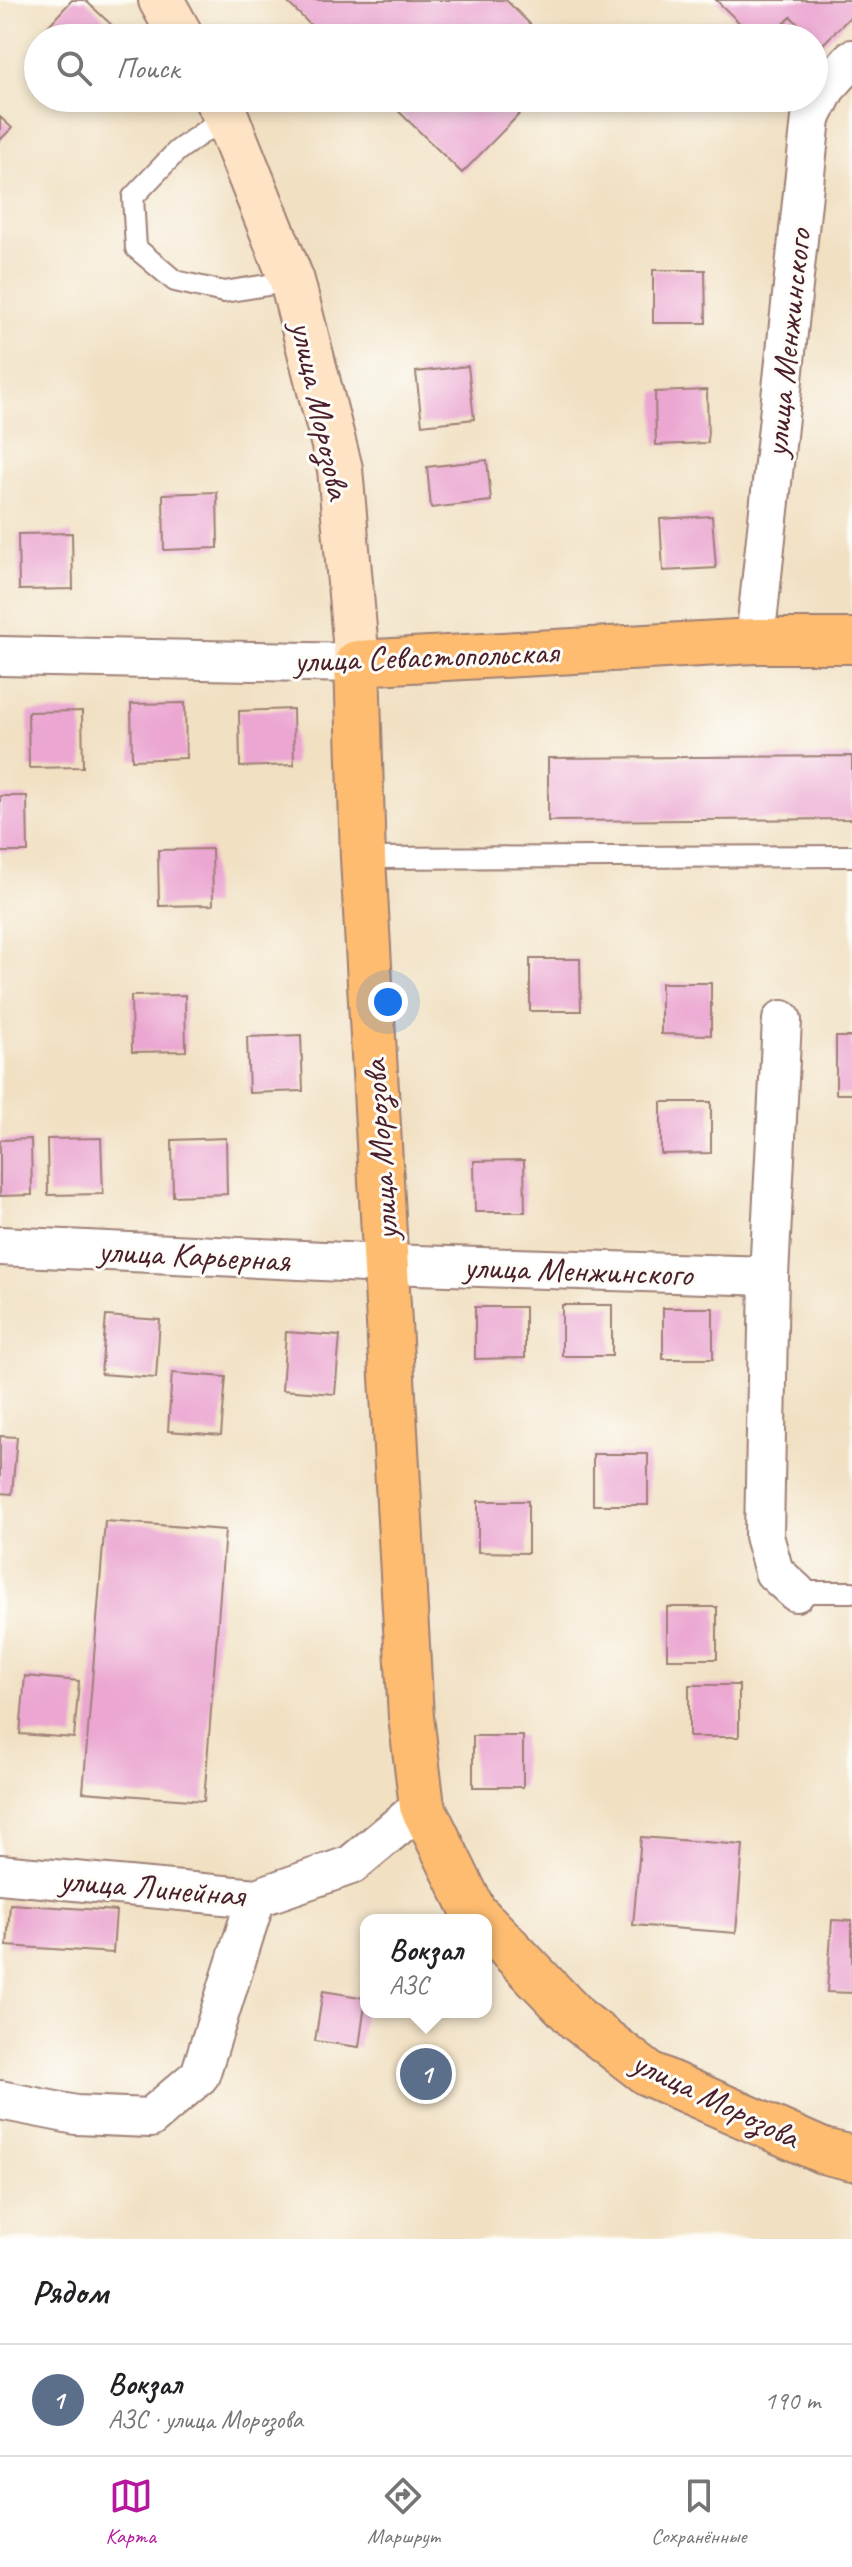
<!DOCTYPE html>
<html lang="ru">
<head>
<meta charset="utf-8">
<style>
	:root { --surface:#fff; --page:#f2f2f2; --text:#202124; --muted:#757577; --line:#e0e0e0; --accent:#b5179e }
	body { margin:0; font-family:Caveat,sans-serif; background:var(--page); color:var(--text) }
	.you { position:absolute; left:388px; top:1002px; width:28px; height:28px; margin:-20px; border:6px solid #fff; border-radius:50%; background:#1a73e8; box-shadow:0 0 0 12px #1a73e833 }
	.badge { display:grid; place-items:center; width:52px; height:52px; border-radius:50%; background:var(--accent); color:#fff; font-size:26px; font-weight:700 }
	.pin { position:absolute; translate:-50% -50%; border:4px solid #fff; box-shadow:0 2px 8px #0006 }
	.popup { position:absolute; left:360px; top:1914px; width:132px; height:104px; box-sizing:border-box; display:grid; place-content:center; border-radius:16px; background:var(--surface); filter:drop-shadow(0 2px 6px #0005); font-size:26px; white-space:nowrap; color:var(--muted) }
	.popup b { font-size:30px; color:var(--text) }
	.popup::after { content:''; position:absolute; left:50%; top:100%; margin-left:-16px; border:16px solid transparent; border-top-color:var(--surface) }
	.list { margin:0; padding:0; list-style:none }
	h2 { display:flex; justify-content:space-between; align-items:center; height:104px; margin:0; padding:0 32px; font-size:34px }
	h2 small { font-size:26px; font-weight:400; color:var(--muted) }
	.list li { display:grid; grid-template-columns:52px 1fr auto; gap:24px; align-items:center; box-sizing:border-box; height:112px; padding:0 32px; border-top:2px solid var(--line) }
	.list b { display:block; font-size:30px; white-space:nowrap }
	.list p { margin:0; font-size:26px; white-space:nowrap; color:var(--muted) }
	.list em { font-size:26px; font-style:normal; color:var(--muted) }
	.icon { flex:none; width:44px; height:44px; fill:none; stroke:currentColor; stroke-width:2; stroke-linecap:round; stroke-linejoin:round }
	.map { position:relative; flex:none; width:852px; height:2239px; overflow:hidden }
	.search { position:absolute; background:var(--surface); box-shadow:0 4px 12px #0003; left:24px; right:24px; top:24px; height:88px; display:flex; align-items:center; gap:20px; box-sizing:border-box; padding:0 28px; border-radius:44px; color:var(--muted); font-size:30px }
	.sheet { height:216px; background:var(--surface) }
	nav { display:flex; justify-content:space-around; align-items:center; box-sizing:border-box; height:112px; border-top:2px solid var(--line); background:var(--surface); font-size:22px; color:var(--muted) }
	nav a { display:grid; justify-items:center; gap:4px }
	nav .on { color:var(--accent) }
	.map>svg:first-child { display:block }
	.building { fill:#eba6d1 }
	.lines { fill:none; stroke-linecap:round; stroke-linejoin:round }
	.service-casing { stroke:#9e8076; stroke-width:24 }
	.minor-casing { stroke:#9e8076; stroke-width:42 }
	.secondary-casing { stroke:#9e8076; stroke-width:48 }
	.primary-casing { stroke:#9e8076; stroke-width:48 }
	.service { stroke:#fff; stroke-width:20 }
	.minor { stroke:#fff; stroke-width:38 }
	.secondary { stroke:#fee4c5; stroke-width:44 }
	.primary { stroke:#fdbc6f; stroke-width:44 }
	.labels { text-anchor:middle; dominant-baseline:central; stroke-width:6; stroke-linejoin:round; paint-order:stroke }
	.street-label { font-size:34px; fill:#4a1f2b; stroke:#fdfcf7 }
</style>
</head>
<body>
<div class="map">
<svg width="852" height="2239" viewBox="0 0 852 2239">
	<rect width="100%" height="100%" fill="#fdfcf7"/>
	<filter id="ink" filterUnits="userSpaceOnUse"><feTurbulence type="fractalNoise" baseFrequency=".0125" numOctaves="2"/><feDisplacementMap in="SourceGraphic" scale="16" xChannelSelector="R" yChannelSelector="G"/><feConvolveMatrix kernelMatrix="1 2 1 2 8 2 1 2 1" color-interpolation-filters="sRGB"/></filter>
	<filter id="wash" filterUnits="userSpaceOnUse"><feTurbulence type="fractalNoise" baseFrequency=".006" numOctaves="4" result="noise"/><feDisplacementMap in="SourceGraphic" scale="32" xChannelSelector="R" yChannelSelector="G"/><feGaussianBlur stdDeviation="1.8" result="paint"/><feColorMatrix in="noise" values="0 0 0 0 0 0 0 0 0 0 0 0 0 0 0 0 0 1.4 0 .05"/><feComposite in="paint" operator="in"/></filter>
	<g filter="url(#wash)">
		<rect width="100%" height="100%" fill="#f1e0c2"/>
		<g id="blocks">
			<path class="building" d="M72 0H85L116 29 107 38H41L39 36Z
				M285 0H506L544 38H324Z
				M716 0H852V15L821 46 791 17 769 38H755Z
				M385 98H535L462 173Z
				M0 117 12 128 0 140Z
				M653 270H705L706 323H653Z
				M468 366 474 419 422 425 416 372Z
				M707 390 708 443 656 445 655 392Z
				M487 460 491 501 431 508 427 467Z
				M217 492 218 548 164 550 163 494Z
				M712 516 716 568 663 571 660 519Z
				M72 533 73 589 19 590 18 534Z
				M185 703 186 758 132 760 131 704Z
				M293 709 294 765 240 767 239 711Z
				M82 711 83 767 29 768 28 712Z
				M852 756V819L548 821V758Z
				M0 796H27L28 852H0Z
				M212 849 213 905 159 906 158 850Z
				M530 959H580L581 1011H530Z
				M661 983H711V1035L661 1034Z
				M185 995 186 1051 132 1052 131 996Z
				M301 1035 303 1091 249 1093 247 1037Z
				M836 1037H852V1094H836Z
				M661 1102H711V1153L661 1154Z
				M101 1138 103 1194 48 1195 47 1139Z
				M226 1138 227 1194 173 1196 172 1140Z
				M31 1139 32 1195 0 1196V1140Z
				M524 1160 525 1212H475L474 1161Z
				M562 1305H612V1356H562Z
				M475 1307H525V1358L475 1359Z
				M663 1308H713V1359H663Z
				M106 1316 160 1320 156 1378 101 1374Z
				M286 1332 340 1336 335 1394 282 1390Z
				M172 1373 226 1377 221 1435 168 1431Z
				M0 1436 17 1437 12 1494 0 1493Z
				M593 1454H648V1505H593Z
				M478 1501H528V1553L478 1552Z
				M105 1521 225 1530 204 1801 83 1792Z
				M667 1607H717V1659H667Z
				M25 1676 79 1681 74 1738 20 1734Z
				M689 1685H739V1737H689Z
				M473 1736H523V1787H473Z
				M641 1837 743 1845 736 1933 633 1925Z
				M10 1904 116 1911 113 1953 7 1946Z
				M832 1920 852 1921V1993L827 1992Z
				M323 1991 366 1998 359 2047 315 2041Z"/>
		</g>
	</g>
	<g filter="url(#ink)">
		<use href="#blocks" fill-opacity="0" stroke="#9e8076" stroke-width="2"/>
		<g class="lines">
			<g class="service-casing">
				<path id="service" d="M226 116 177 151 133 197 136 248 175 281 224 292 292 281
					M363 858 852 856
					M796 1592H852"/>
			</g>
			<g class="minor-casing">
				<path id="minor" d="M755 641 811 118 826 88 852 59
					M0 656 357 663
					M782 1020 769 1276 764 1536 774 1572 796 1592
					M0 1246 387 1264 769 1276
					M0 1874 256 1898 351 1865 422 1806
					M0 2100 76 2115 150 2118 200 2075 256 1898"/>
			</g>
			<g class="secondary-casing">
				<path id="secondary" d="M161 0 182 38
					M216 98 226 116 292 281 340 469 357 663"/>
			</g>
			<g class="primary-casing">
				<path id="primary" d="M482 1920 474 1912 422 1806 411 1717 363 858 357 663 755 641H852
					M486 1924 577 2019 647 2073 823 2151 852 2158"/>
			</g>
			<use href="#service" class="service"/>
			<use href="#minor" class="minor"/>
			<use href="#secondary" class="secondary"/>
			<use href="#primary" class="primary"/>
		</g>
	</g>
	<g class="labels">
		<g class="street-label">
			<text transform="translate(787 343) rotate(-84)">улица Менжинского</text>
			<text transform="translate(321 410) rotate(78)">улица Морозова</text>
			<text transform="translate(426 656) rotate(-2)">улица Севастопольская</text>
			<text transform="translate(380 1150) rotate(-94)">улица Морозова</text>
			<text transform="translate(194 1255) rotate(3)">улица Карьерная</text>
			<text transform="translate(578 1270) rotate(2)">улица Менжинского</text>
			<text transform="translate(152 1887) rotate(5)">улица Линейная</text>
			<text transform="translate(716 2099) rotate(26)">улица Морозова</text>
		</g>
	</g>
</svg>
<div class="you"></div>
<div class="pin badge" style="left:426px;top:2074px;background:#5c6f8a">1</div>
<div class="popup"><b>Вокзал</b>АЗС</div>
<div class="search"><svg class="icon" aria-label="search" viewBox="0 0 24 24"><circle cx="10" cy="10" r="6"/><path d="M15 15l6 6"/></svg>Поиск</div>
</div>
<section class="sheet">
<h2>Рядом<small></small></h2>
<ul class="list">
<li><span class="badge" style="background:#5c6f8a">1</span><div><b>Вокзал</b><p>АЗС · улица Морозова</p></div><em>190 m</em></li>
</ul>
</section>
<nav>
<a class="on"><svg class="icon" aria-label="map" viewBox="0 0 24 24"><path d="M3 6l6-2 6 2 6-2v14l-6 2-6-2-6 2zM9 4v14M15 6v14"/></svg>Карта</a>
<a><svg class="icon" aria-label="directions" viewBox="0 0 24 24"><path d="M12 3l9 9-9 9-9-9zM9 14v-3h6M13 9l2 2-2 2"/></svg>Маршрут</a>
<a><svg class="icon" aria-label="saved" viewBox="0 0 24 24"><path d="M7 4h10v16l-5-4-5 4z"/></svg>Сохранённые</a>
</nav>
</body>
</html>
